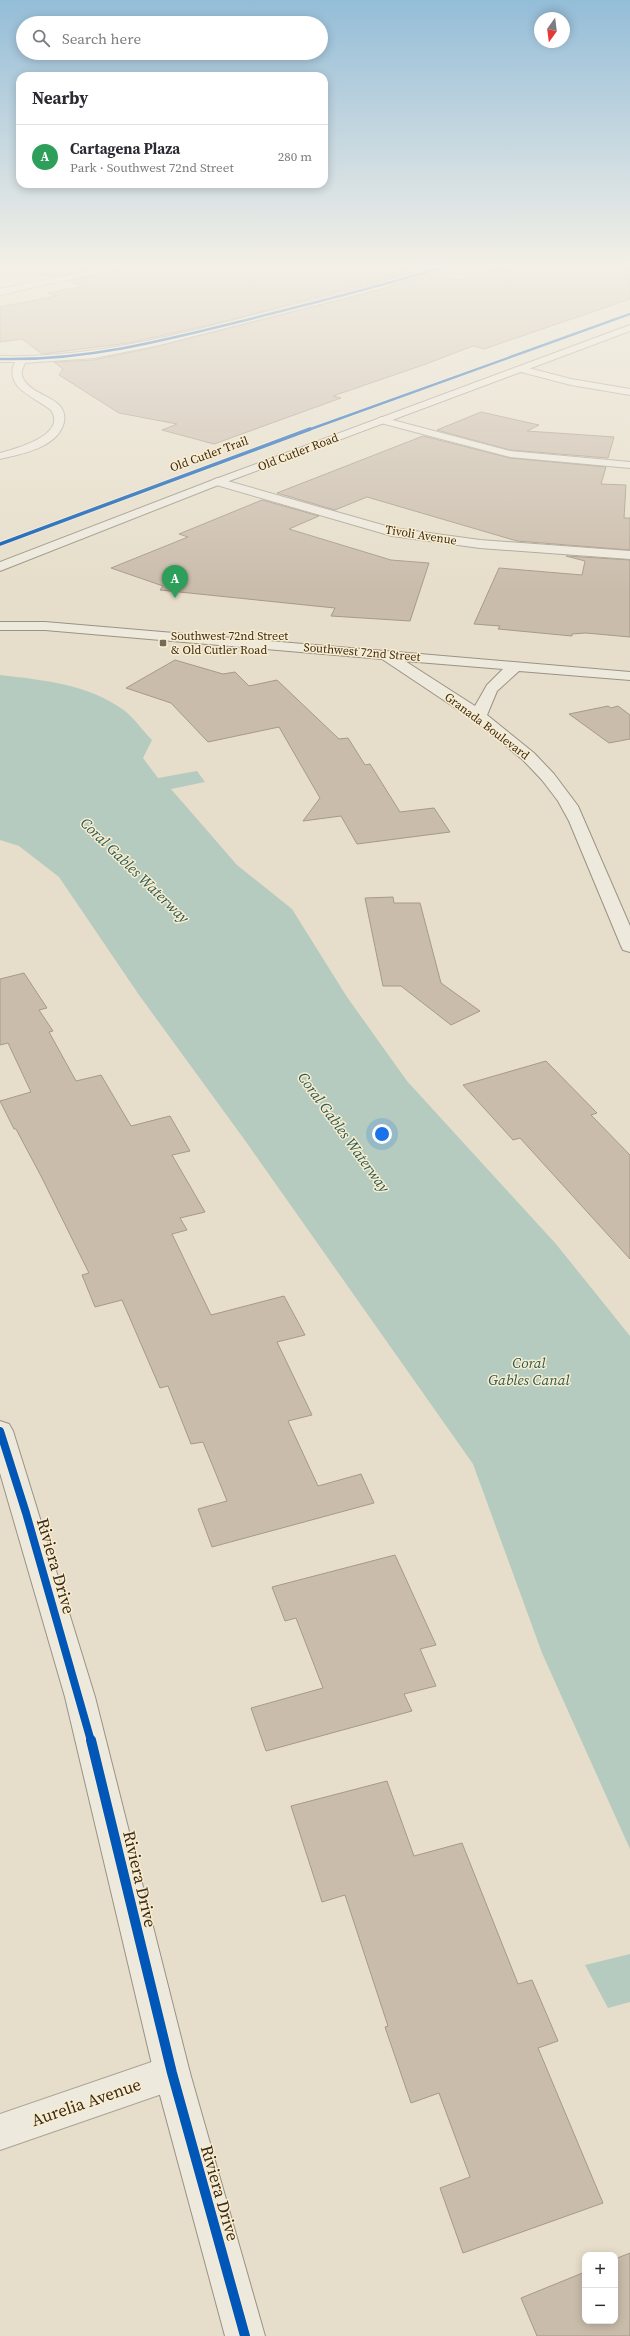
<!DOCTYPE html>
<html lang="en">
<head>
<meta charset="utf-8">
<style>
	:root { --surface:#fff; --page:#f7f7f7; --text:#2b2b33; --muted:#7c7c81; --line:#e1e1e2; --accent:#766a58 }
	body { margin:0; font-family:"Source Serif 4",serif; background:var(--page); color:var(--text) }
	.controls { position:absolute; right:12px; bottom:12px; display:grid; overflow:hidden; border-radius:8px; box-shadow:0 2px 10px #0003 }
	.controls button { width:36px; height:36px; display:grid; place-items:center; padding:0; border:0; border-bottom:1px solid var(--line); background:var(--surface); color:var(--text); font:20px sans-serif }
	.compass { position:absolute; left:534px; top:12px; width:36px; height:36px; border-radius:50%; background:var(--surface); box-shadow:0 2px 10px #0003; rotate:194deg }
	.you { position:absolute; left:382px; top:1134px; width:14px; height:14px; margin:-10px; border:3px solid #fff; border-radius:50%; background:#1a73e8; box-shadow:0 0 0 6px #1a73e833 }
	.badge { display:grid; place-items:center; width:26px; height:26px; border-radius:50%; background:var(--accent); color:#fff; font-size:13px; font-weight:700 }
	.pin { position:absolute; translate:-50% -33px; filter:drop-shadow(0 1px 2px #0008) }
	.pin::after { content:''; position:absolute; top:21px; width:14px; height:12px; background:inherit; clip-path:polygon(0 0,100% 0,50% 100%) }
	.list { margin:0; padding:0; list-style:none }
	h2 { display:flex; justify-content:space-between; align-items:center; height:52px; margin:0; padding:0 16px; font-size:17px }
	h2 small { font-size:13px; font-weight:400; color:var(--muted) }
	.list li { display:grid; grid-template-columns:26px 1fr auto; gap:12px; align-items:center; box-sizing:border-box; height:64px; padding:0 16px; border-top:1px solid var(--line) }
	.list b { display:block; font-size:15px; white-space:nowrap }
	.list p { margin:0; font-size:13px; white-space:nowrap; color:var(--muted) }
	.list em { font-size:13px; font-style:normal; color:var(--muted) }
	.icon { flex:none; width:22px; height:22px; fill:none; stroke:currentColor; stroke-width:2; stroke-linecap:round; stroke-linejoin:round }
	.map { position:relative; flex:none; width:630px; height:2336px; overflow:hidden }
	.search { position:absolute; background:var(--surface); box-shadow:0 2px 10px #0003; left:16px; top:16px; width:312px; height:44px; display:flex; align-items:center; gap:10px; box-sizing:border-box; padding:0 14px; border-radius:22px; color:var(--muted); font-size:15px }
	.panel { position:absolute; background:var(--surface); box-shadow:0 2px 10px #0003; left:16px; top:72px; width:312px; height:116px; border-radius:12px }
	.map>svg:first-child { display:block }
	.water { fill:#b6cbbf }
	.building { fill:#cabcab; stroke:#a69989 }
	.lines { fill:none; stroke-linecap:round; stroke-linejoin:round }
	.street-casing { stroke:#aba394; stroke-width:2 }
	.secondary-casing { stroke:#9a9284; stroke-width:2 }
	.street { fill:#ede9dd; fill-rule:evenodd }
	.secondary { fill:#ede9dd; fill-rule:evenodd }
	.cycleway-far3-casing { stroke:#f9edce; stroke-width:3.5 }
	.cycleway-far2-casing { stroke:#f9edce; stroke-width:5 }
	.cycleway-far1-casing { stroke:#f9edce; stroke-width:10 }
	.cycleway-casing { stroke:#f9edce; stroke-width:12 }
	.cycleway-far3 { stroke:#0057b8; stroke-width:2.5 }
	.cycleway-far2 { stroke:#0057b8; stroke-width:3.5 }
	.cycleway-far1 { stroke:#0057b8; stroke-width:8 }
	.cycleway { stroke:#0057b8; stroke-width:10 }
	.poi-dot { fill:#766a58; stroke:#f9edce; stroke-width:1.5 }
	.labels { text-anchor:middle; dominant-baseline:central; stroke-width:3; stroke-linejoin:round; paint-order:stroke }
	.far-street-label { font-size:12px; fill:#3a2b1b; stroke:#f9edce }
	.far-poi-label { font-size:12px; fill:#3a2b1b; stroke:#f9edce; text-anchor:start }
	.water-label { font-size:15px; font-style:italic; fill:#285c59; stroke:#f9edce }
	.near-street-label { font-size:17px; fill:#3a2b1b; stroke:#f9edce }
</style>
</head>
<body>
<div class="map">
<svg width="630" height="2336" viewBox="0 0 630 2336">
	<rect width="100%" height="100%" fill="#e6deca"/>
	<path class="water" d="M0 675C43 680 89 684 125 711 135 719 143 731 152 740L143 758 158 778 197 771 205 782 171 789 237 865 292 909 347 997 407 1081 556 1244 630 1336V1849L542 1653 473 1464 244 1139 139 995 59 877 19 846 0 840Z
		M630 1954V2002L608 2008 585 1965Z"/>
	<path class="building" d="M36 264H115L51 277 35 273Z
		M139 264H377L415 271 222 322 128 343 42 354 22 339 0 342V307L57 296 48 293 84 286 67 281Z
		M523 264 542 268 549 264H630V299L484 349 473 346 426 364 333 396 341 398 214 444 162 430 177 424 119 413 59 375 63 369 54 362 94 360 155 347 379 290 430 274 461 280 496 268 505 270Z
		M481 412 539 425 527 431 614 437 608 458 510 450 437 430Z
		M423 436 510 458 606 467 601 484 626 485 624 518H630V550L517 541 367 497 335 510 277 493Z
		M262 500 319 516 289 529 391 560 429 563 410 621 331 616 335 608 160 590 163 586 111 568 188 537 179 534Z
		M566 556 630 560V637L586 633 572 634V636L498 629 500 626 474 624 499 568 582 575 585 561Z
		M175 660 223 674 235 672 249 686 277 680 339 739 348 738 365 765 370 764 400 812 434 808 450 832 357 844 341 816 303 821 320 798 279 727 208 742 171 703 126 688Z
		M608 706 611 708 618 706 630 715V739L609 743 569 714Z
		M393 897 394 903H420L441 983 480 1011 451 1025 401 986H383L365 898Z
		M24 973 47 1008 39 1010 53 1031 49 1032 76 1081 101 1075 131 1126 170 1116 190 1151 172 1155 205 1212 180 1218 187 1230 172 1234 211 1315 284 1296 305 1335 277 1342 312 1415 288 1421 318 1486 361 1474 374 1503 212 1547 198 1509 227 1501 203 1442 191 1444 168 1386 160 1388 122 1300 95 1307 82 1275 89 1273 41 1176 16 1129H14L0 1101 31 1092 8 1043 0 1045V979Z
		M546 1061 597 1113 591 1115 630 1155V1259L520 1138 513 1140 463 1085Z
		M395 1555 436 1645 420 1649 436 1686 404 1694 412 1711 266 1751 251 1708 323 1688 296 1618 285 1621 272 1587Z
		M387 1781 414 1856 462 1843 518 1984 532 1980 558 2041 538 2048 603 2203 463 2253 440 2188 470 2177 439 2093 411 2103 385 2027 388 2026 345 1895 322 1902 291 1806Z
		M630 2253V2336H537L521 2298 585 2272V2321H615V2259Z"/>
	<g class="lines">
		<g class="street-casing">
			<path id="street" d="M122 264H138L0 295V289Z
				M444 264H457L379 289 155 346 94 358 25 363C22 369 20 374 24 380 32 393 49 395 59 405 64 410 65 416 64 422 58 448 21 454 0 459V453C15 449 68 435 51 410 35 397 3 388 15 362H0V356C88 358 170 337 254 315 318 299 381 284 444 264Z
				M521 366 571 379 630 389V395L571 385 517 371 516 369Z
				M381 417 510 451 630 462V468L510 457 377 422 376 420Z
				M217 478 393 528 480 540 630 551V559L480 548 392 536 213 484 211 482 213 480Z
				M172 2055 185 2060 190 2073 185 2086 0 2150V2114Z"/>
		</g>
		<g class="secondary-casing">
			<path id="secondary" d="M630 325V331L221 484 0 571V562L213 480Z
				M0 622H45L630 672V680L519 671 497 691 487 715 534 753 554 774 578 806 630 926V952L623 950 621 946 569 821 558 801 542 780 523 760 478 723 382 659 45 630H0ZM405 661 503 669 487 685 475 706Z
				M0 1421 9 1424 13 1431 95 1697 190 2073 265 2336H225L154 2073 65 1697 0 1473Z"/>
		</g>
		<use href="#street" class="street"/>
		<use href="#secondary" class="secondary"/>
		<g class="cycleway-far3-casing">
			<path id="cycleway-far3" d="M0 359C88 361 170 339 254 318 320 301 387 285 453 264
				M308 430 630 314"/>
		</g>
		<g class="cycleway-far2-casing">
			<path id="cycleway-far2" d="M0 544 310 429"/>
		</g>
		<g class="cycleway-far1-casing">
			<path id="cycleway-far1" d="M0 1431 26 1513 91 1741"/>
		</g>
		<g class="cycleway-casing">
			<path id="cycleway" d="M91 1740 172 2073 245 2336"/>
		</g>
		<use href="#cycleway-far3" class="cycleway-far3"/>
		<use href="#cycleway-far2" class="cycleway-far2"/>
		<use href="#cycleway-far1" class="cycleway-far1"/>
		<use href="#cycleway" class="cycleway"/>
	</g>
	<linearGradient id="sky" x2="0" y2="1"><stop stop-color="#94bdd8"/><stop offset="0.45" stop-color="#f4f0e7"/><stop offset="1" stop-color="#f4f0e7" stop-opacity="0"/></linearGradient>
	<rect width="630" height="591" fill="url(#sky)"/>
	<rect class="poi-dot" x="159" y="639" width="8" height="8" rx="2"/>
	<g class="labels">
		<g class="far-street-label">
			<text transform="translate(298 452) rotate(-21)">Old Cutler Road</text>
			<text transform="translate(209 454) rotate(-20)">Old Cutler Trail</text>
			<text transform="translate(421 535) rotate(9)">Tivoli Avenue</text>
			<text transform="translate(362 652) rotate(5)">Southwest 72nd Street</text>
			<text transform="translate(487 726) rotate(37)">Granada Boulevard</text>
		</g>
		<g class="far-poi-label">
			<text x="171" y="636">Southwest 72nd Street<tspan x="171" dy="14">&amp; Old Cutler Road</tspan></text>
		</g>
		<g class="water-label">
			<text transform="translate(135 870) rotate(44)">Coral Gables Waterway</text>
			<text transform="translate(344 1132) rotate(54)">Coral Gables Waterway</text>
			<text x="529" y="1362">Coral<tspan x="529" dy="17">Gables Canal</tspan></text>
		</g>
		<g class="near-street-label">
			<text transform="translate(56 1566) rotate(74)">Riviera Drive</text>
			<text transform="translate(140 1879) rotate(77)">Riviera Drive</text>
			<text transform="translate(86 2102) rotate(-19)">Aurelia Avenue</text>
			<text transform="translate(220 2193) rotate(74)">Riviera Drive</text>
		</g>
	</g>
</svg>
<div class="controls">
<button>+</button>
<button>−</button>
</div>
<svg class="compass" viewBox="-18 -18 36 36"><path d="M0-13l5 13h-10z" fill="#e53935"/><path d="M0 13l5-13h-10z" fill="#7c7c81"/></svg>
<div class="you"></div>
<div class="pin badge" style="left:175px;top:598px;background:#2e9e5b">A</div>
<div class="search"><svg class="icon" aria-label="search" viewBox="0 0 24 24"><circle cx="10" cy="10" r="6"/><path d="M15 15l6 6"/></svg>Search here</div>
<section class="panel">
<h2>Nearby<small></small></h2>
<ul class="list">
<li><span class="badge" style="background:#2e9e5b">A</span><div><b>Cartagena Plaza</b><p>Park · Southwest 72nd Street</p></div><em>280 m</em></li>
</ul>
</section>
</div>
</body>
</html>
